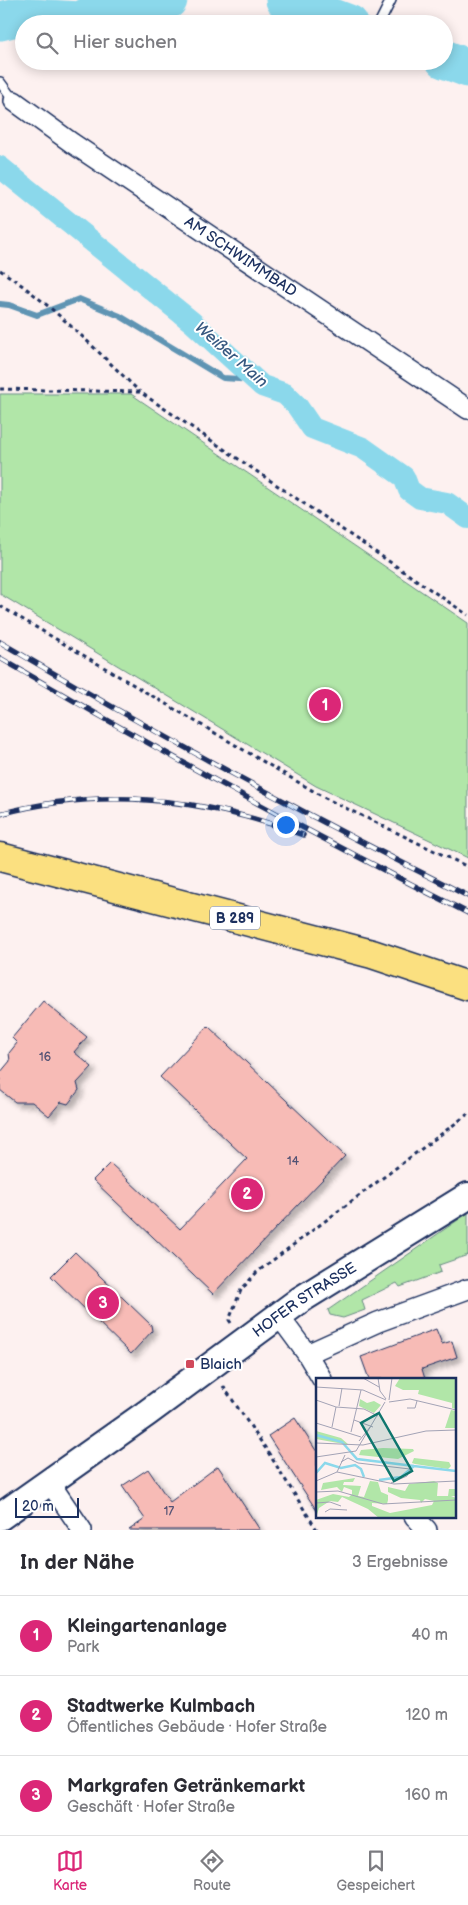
<!DOCTYPE html>
<html lang="de">
<head>
<meta charset="utf-8">
<style>
	:root { --surface:#fff; --page:#f7f7f7; --text:#2b2b33; --muted:#7c7c81; --line:#e1e1e2; --accent:#db2777 }
	body { margin:0; font-family:"Balsamiq Sans",sans-serif; background:var(--page); color:var(--text) }
	.scale { position:absolute; left:15px; bottom:12px; width:64px; box-sizing:border-box; padding-left:5px; border:2px solid #1b2f5e; border-top:0; font-size:14px; line-height:18px; white-space:nowrap; color:#1b2f5e; -webkit-text-stroke:4px #fff; paint-order:stroke }
	.you { position:absolute; left:285px; top:824px; width:18px; height:18px; margin:-12px; border:4px solid #fff; border-radius:50%; background:#1a73e8; box-shadow:0 0 0 8px #1a73e833 }
	.badge { display:grid; place-items:center; width:32px; height:32px; border-radius:50%; background:var(--accent); color:#fff; font-size:16px; font-weight:700 }
	.pin { position:absolute; translate:-50% -50%; border:2px solid #fff; box-shadow:0 1px 5px #0006 }
	.list { margin:0; padding:0; list-style:none }
	h2 { display:flex; justify-content:space-between; align-items:center; height:65px; margin:0; padding:0 20px; font-size:21px }
	h2 small { font-size:16px; font-weight:400; color:var(--muted) }
	.list li { display:grid; grid-template-columns:32px 1fr auto; gap:15px; align-items:center; box-sizing:border-box; height:80px; padding:0 20px; border-top:1px solid var(--line) }
	.list b { display:block; font-size:19px; white-space:nowrap }
	.list p { margin:0; font-size:16px; white-space:nowrap; color:var(--muted) }
	.list em { font-size:16px; font-style:normal; color:var(--muted) }
	.icon { flex:none; width:28px; height:28px; fill:none; stroke:currentColor; stroke-width:2; stroke-linecap:round; stroke-linejoin:round }
	.map { position:relative; flex:none; width:468px; height:1530px; overflow:hidden }
	.search { position:absolute; background:var(--surface); box-shadow:0 2px 12px #0003; left:15px; right:15px; top:15px; height:55px; display:flex; align-items:center; gap:12px; box-sizing:border-box; padding:0 18px; border-radius:28px; color:var(--muted); font-size:19px }
	.sheet { height:305px; background:var(--surface) }
	nav { display:flex; justify-content:space-around; align-items:center; box-sizing:border-box; height:70px; border-top:1px solid var(--line); background:var(--surface); font-size:14px; color:var(--muted) }
	nav a { display:grid; justify-items:center; gap:2px }
	nav .on { color:var(--accent) }
	.map>svg:first-child { display:block }
	.green { fill:#b1e6a8; stroke:#668a83 }
	.lines { fill:none; stroke-linecap:round; stroke-linejoin:round }
	.stream { stroke:#5e94b3; stroke-width:6 }
	.canal { stroke:#8bd8eb; stroke-width:22 }
	.river { stroke:#8bd8eb; stroke-width:39 }
	.building { fill:#f7bbb6; stroke:#1b2f5e; filter:url(#shadow) }
	.lane-casing { stroke:#1b2f5e; stroke-width:12 }
	.street-casing { stroke:#1b2f5e; stroke-width:22 }
	.secondary-casing { stroke:#1b2f5e; stroke-width:30 }
	.highway-casing { stroke:#1b2f5e; stroke-width:31 }
	.path { stroke:#1b2f5e; stroke-width:3; stroke-dasharray:4 4; stroke-linecap:butt }
	.lane { stroke:#fff; stroke-width:9 }
	.street { stroke:#fff; stroke-width:19 }
	.secondary { stroke:#fff; stroke-width:26 }
	.highway { stroke:#fbe080; stroke-width:28 }
	.rail-casing { stroke:#1b2f5e; stroke-width:5.5 }
	.rail { stroke:#fff; stroke-width:4; stroke-dasharray:11; stroke-linecap:butt }
	.poi-dot { fill:#d1495b; stroke:#fff; stroke-width:2 }
	.labels { text-anchor:middle; dominant-baseline:central; stroke-width:4; stroke-linejoin:round; paint-order:stroke }
	.number-label { font-size:12px; fill:#525274 }
	.shield { fill:#fff; stroke:#5f6d8e; stroke-width:1 }
	.shield-label { font-size:14px; font-weight:bold; fill:#1b2f5e }
	.street-label { font-size:15px; fill:#1b2f5e; stroke:#fff }
	.poi-label { font-size:15px; fill:#1b2f5e; stroke:#fff; text-anchor:start }
	.water-label { font-size:16px; font-style:italic; fill:#375981; stroke:#fff }
	.inset-river { fill:none; stroke:#8bd8eb; stroke-width:2.5 }
	.inset-road { fill:none; stroke:#a3a3b6; stroke-width:1 }
	.view { fill:#0f766e; fill-opacity:0.15; stroke:#0f766e; stroke-width:2.5 }
	.inset-edge { fill:none; stroke:#1b2f5e; stroke-width:2.5 }
</style>
</head>
<body>
<div class="map">
<svg width="468" height="1530" viewBox="0 0 468 1530">
	<defs>
		<filter id="shadow"><feDropShadow dx="4.5" dy="4.5" stdDeviation="2.5" flood-color="#0004"/></filter>
	</defs>
	<rect width="100%" height="100%" fill="#fdf1f0"/>
	<filter id="ink" filterUnits="userSpaceOnUse"><feTurbulence type="fractalNoise" baseFrequency=".02" numOctaves="2"/><feDisplacementMap in="SourceGraphic" scale="10" xChannelSelector="R" yChannelSelector="G"/><feConvolveMatrix kernelMatrix="1 2 1 2 8 2 1 2 1" color-interpolation-filters="sRGB"/></filter>
	<g filter="url(#ink)">
		<path class="green" d="M0 394H131L468 623V858L316 786 0 594Z
			M468 1213V1255L439 1265 441 1272 400 1287 397 1283 362 1300 365 1310 343 1318 330 1315 328 1310Z"/>
		<g class="lines">
			<path class="stream" d="M0 304 9 305 37 315 79 299 120 316 223 378 254 380"/>
			<path class="canal" d="M0 167 192 322 262 386 285 394 297 406 312 428 363 448 404 477 409 490 420 498 447 503 468 518"/>
			<path class="river" d="M285 0 349 24
				M0 21 16 17 79 21 115 2 168 0
				M444 59 468 68"/>
		</g>
		<path class="building" d="M43 1001 87 1037 74 1052 92 1067 77 1083 79 1090 68 1104 61 1102 49 1116 32 1102H15L0 1090V1073L10 1061 9 1053 17 1043 12 1038Z
			M208 1026 345 1156 213 1294 93 1180 110 1163 180 1229 247 1159 160 1077Z
			M75 1252 151 1325 152 1331 131 1354 51 1276Z
			M436 1329 442 1344 452 1341 457 1357 422 1369 425 1379H369L361 1357Z
			M295 1418 317 1452V1511L268 1436Z
			M218 1466 260 1530H129L145 1519 122 1486 148 1469 170 1502Z"/>
		<g class="lines">
			<g class="lane-casing">
				<path id="lane" d="M379 24 391 0
					M0 82 14 101"/>
			</g>
			<g class="street-casing">
				<g id="street">
					<path id="s1" d="M14 101 72 143 468 409"/>
					<path d="M279 1316 307 1354 322 1379"/>
					<path d="M307 1354 378 1322 468 1289"/>
					<path d="M50 1483 82 1530"/>
					<path d="M414 1516 427 1530"/>
				</g>
			</g>
			<g class="secondary-casing">
				<g id="secondary">
					<path id="s2" d="M0 1517 147 1413 300 1300 468 1196"/>
				</g>
			</g>
			<g class="highway-casing">
				<path id="highway" d="M0 857 372 954 468 986"/>
			</g>
			<path class="path" d="M0 270C52 304 95 349 140 392
				M0 389 140 392 468 615
				M0 606 325 798 468 867
				M231 1323 229 1320 241 1290 257 1272 468 1114
				M223 1386 266 1449 317 1530"/>
			<use href="#lane" class="lane"/>
			<use href="#street" class="street"/>
			<use href="#secondary" class="secondary"/>
			<use href="#highway" class="highway"/>
			<g class="rail-casing">
				<path id="rail" d="M0 642C153 732 309 817 468 896
					M0 658C153 748 309 833 468 913
					M0 814C103 786 204 798 303 835"/>
			</g>
			<use href="#rail" class="rail"/>
		</g>
	</g>
	<rect class="poi-dot" x="185" y="1359" width="10" height="10" rx="2.5"/>
	<g class="labels">
		<g class="number-label">
			<text x="45" y="1057">16</text>
			<text x="293" y="1161">14</text>
			<text x="169" y="1511">17</text>
		</g>
		<rect class="shield" x="210" y="906.5" width="50" height="23" rx="4"/>
		<g class="shield-label">
			<text x="235" y="918">B 289</text>
		</g>
		<g class="street-label">
			<text stroke="none"><textPath href="#s1" startOffset="275">AM SCHWIMMBAD</textPath></text>
			<text stroke="none"><textPath href="#s2" startOffset="374">HOFER STRASSE</textPath></text>
		</g>
		<g class="poi-label">
			<text x="200" y="1364">Blaich</text>
		</g>
		<g class="water-label">
			<text transform="translate(231 355) rotate(41)">Weißer Main</text>
		</g>
	</g>
	<g transform="translate(316 1378)">
		<rect width="140" height="140" fill="#fdf1f0"/>
		<path d="M84 0H140V31L136 30V25L102 16 103 12H87L79 8ZM44 21 51 25 58 23 65 27 58 35 43 28ZM135 32 140 33V50H129ZM0 53 25 60 33 67 0 61ZM67 70 97 71 98 73 82 81 43 77 45 72ZM98 80 133 84 135 88 132 91 99 86 96 85ZM39 100 37 104H28L27 107 45 108 42 118 48 119 54 103 62 104 65 114 72 117V122L71 126 56 125V128L74 135 116 127 118 123 109 121 105 125 104 122 85 120 72 114V109L89 113 93 106 118 103 122 105 121 118H132L133 111H139L140 118H135L140 120V140H63L52 131 26 119 22 124 14 123 3 130 0 140V122L17 116 33 119 36 116V112L28 109 26 114 21 109 5 112 7 105Z" fill="#b1e6a8"/>
		<path class="inset-river" d="M0 57 26 64 41 81 98 88M0 95 9 85 25 90 39 87 45 91 48 99M63 102 85 99 98 88 140 93"/>
		<path class="inset-road" d="M47 0 63 9M62 0 64 13 70 21M0 9 47 12 70 22M0 22 20 29 48 31 62 38M73 22 76 0M73 24 94 21 140 32M23 28 26 10M91 30H99L101 23M38 42 57 49M0 45 45 59M16 49 20 29M35 54 45 12M43 63 55 48M0 65 47 67 110 53 140 52M0 79 40 73 69 24M25 84 32 80 42 85 94 91 91 98 75 105M21 94 29 77M0 103 21 94 78 106 140 103M0 114 22 113 67 126 140 122M0 125 14 124 25 128M9 134 14 131 31 132"/>
		<path class="view" d="M63 35 96 93 78 103 45 45Z"/>
		<rect width="140" height="140" class="inset-edge"/>
	</g>
</svg>
<div class="scale">20 m</div>
<div class="you"></div>
<div class="pin badge" style="left:325px;top:705px">1</div>
<div class="pin badge" style="left:247px;top:1194px">2</div>
<div class="pin badge" style="left:103px;top:1303px">3</div>
<div class="search"><svg class="icon" aria-label="search" viewBox="0 0 24 24"><circle cx="10" cy="10" r="6"/><path d="M15 15l6 6"/></svg>Hier suchen</div>
</div>
<section class="sheet">
<h2>In der Nähe<small>3 Ergebnisse</small></h2>
<ul class="list">
<li><span class="badge">1</span><div><b>Kleingartenanlage</b><p>Park</p></div><em>40 m</em></li>
<li><span class="badge">2</span><div><b>Stadtwerke Kulmbach</b><p>Öffentliches Gebäude · Hofer Straße</p></div><em>120 m</em></li>
<li><span class="badge">3</span><div><b>Markgrafen Getränkemarkt</b><p>Geschäft · Hofer Straße</p></div><em>160 m</em></li>
</ul>
</section>
<nav>
<a class="on"><svg class="icon" aria-label="map" viewBox="0 0 24 24"><path d="M3 6l6-2 6 2 6-2v14l-6 2-6-2-6 2zM9 4v14M15 6v14"/></svg>Karte</a>
<a><svg class="icon" aria-label="directions" viewBox="0 0 24 24"><path d="M12 3l9 9-9 9-9-9zM9 14v-3h6M13 9l2 2-2 2"/></svg>Route</a>
<a><svg class="icon" aria-label="saved" viewBox="0 0 24 24"><path d="M7 4h10v16l-5-4-5 4z"/></svg>Gespeichert</a>
</nav>
</body>
</html>
